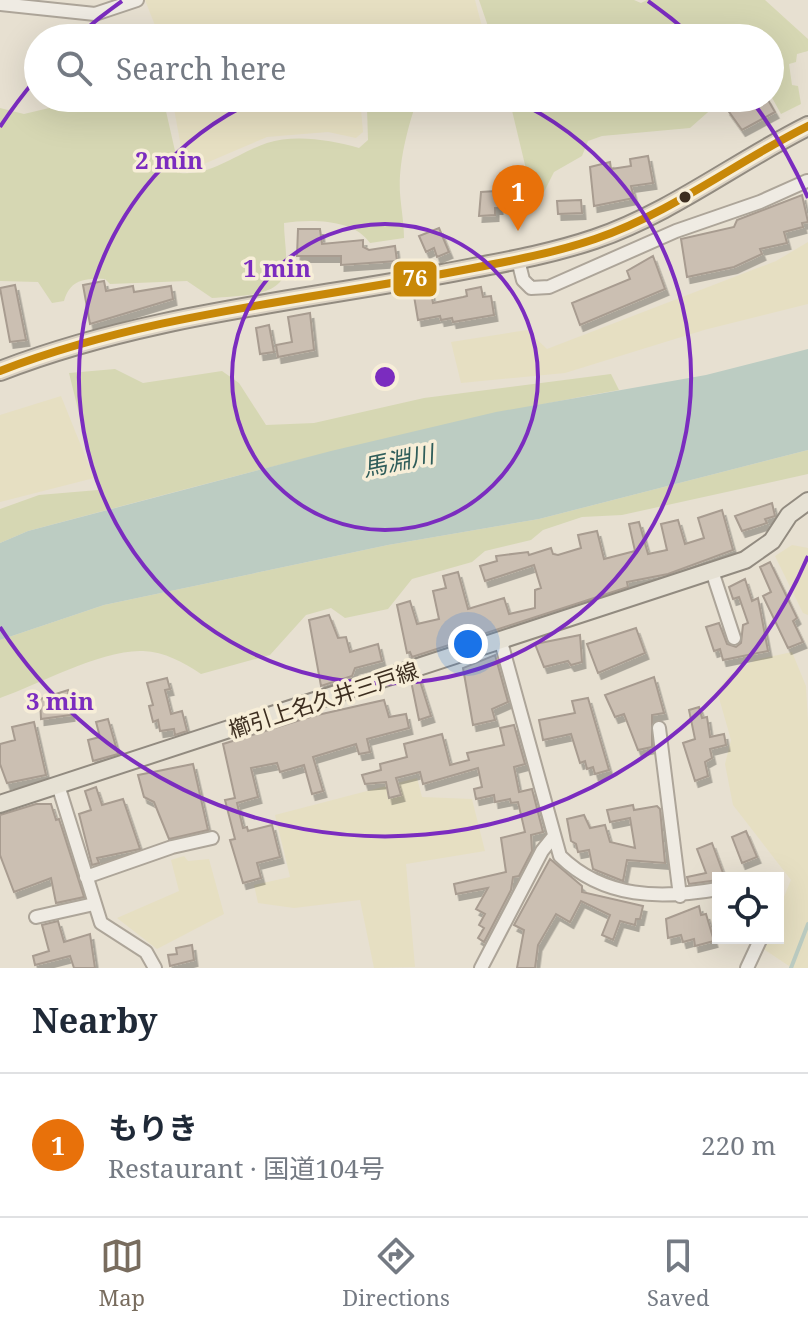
<!DOCTYPE html>
<html lang="en">
<head>
<meta charset="utf-8">
<style>
	:root { --surface:#fff; --page:#f2f2f3; --text:#1f2937; --muted:#747a83; --line:#e0e1e3; --accent:#786c5e }
	body { margin:0; font-family:"Noto Serif","Noto Sans JP",serif; background:var(--page); color:var(--text) }
	.controls { position:absolute; right:24px; bottom:24px; display:grid; overflow:hidden; border-radius:0px; box-shadow:0 8px 32px #0002 }
	.controls button { width:72px; height:72px; display:grid; place-items:center; padding:0; border:0; border-bottom:2px solid var(--line); background:var(--surface); color:var(--text); font:40px sans-serif }
	.you { position:absolute; left:468px; top:644px; width:28px; height:28px; margin:-20px; border:6px solid #fff; border-radius:50%; background:#1a73e8; box-shadow:0 0 0 12px #1a73e833 }
	.badge { display:grid; place-items:center; width:52px; height:52px; border-radius:50%; background:var(--accent); color:#fff; font-size:26px; font-weight:700 }
	.pin { position:absolute; translate:-50% -66px; filter:drop-shadow(0 2px 4px #0008) }
	.pin::after { content:''; position:absolute; top:42px; width:28px; height:24px; background:inherit; clip-path:polygon(0 0,100% 0,50% 100%) }
	.list { margin:0; padding:0; list-style:none }
	h2 { display:flex; justify-content:space-between; align-items:center; height:104px; margin:0; padding:0 32px; font-size:34px }
	h2 small { font-size:26px; font-weight:400; color:var(--muted) }
	.list li { display:grid; grid-template-columns:52px 1fr auto; gap:24px; align-items:center; box-sizing:border-box; height:144px; padding:0 32px; border-top:2px solid var(--line) }
	.list b { display:block; font-size:30px; white-space:nowrap }
	.list p { margin:0; font-size:26px; white-space:nowrap; color:var(--muted) }
	.list em { font-size:26px; font-style:normal; color:var(--muted) }
	.icon { flex:none; width:44px; height:44px; fill:none; stroke:currentColor; stroke-width:2; stroke-linecap:round; stroke-linejoin:round }
	.map { position:relative; flex:none; width:808px; height:968px; overflow:hidden }
	.search { position:absolute; background:var(--surface); box-shadow:0 8px 32px #0002; left:24px; right:24px; top:24px; height:88px; display:flex; align-items:center; gap:20px; box-sizing:border-box; padding:0 28px; border-radius:44px; color:var(--muted); font-size:30px }
	.sheet { height:248px; background:var(--surface) }
	nav { display:flex; justify-content:space-around; align-items:center; box-sizing:border-box; height:112px; border-top:2px solid var(--line); background:var(--surface); font-size:22px; color:var(--muted) }
	nav a { display:grid; justify-items:center; gap:4px }
	nav .on { color:var(--accent) }
	.map>svg:first-child { display:block }
	.farmland { fill:#e6dfc2 }
	.green { fill:#d6d7b3 }
	.water { fill:#bcccc2 }
	.lines { fill:none; stroke-linecap:round; stroke-linejoin:round }
	.stream { stroke:#bcccc2; stroke-width:4 }
	.building { fill:#cbbfb2; stroke:#a89c90; stroke-width:2; filter:url(#shadow) }
	.minor-casing { stroke:#ada599; stroke-width:16 }
	.major-casing { stroke:#928b80; stroke-width:20 }
	.highway-casing { stroke:#928b80; stroke-width:22 }
	.minor { stroke:#efebe3; stroke-width:12 }
	.major { stroke:#e6e1d4; stroke-width:16 }
	.highway { stroke:#dad1c2; stroke-width:18 }
	.bus-1-casing { stroke:#f7eed8; stroke-width:14 }
	.bus-1 { stroke:#c88808; stroke-width:8 }
	.ring { fill:none; stroke:#7b2cbf; stroke-width:4 }
	.bus-dot { fill:#3d2e20; stroke:#f7eed8; stroke-width:3 }
	.labels { text-anchor:middle; dominant-baseline:central; stroke-width:7; stroke-linejoin:round; paint-order:stroke }
	.street-label { font-size:22px; fill:#3d2e20; stroke:#f7eed8 }
	.water-label { font-size:24px; font-style:italic; fill:#2f5d5a; stroke:#f7eed8 }
	.centre { fill:#7b2cbf; stroke:#f7eed8; stroke-width:4 }
	.ring-label { font-size:24px; text-anchor:middle; font-weight:bold; fill:#7b2cbf; stroke:#f7eed8; stroke-width:7; stroke-linejoin:round; paint-order:stroke }
	.line-badge { stroke:#f7eed8; stroke-width:3 }
	.badge-label { font-size:22px; text-anchor:middle; font-weight:bold; fill:#fff }
</style>
</head>
<body>
<div class="map">
<svg width="808" height="968" viewBox="0 0 808 968">
	<defs>
		<filter id="shadow"><feDropShadow dx="3.5" dy="6" stdDeviation="0" flood-color="#0004"/></filter>
	</defs>
	<rect width="100%" height="100%" fill="#e7e0d1"/>
	<path class="farmland" d="M145 0H475L485 38H160Z
		M172 98H365L361 109 363 132 356 138 328 132 267 137 199 166 184 163Z
		M808 242V304L704 330 565 373 461 383 451 342 527 330 547 349 776 261Z
		M61 396 94 478 0 502V415Z
		M792 545 808 548V615L803 613 775 556Z
		M792 652 806 686 808 723V968H792L762 948 766 938H778V911L791 880 733 805 725 764 731 740 717 691 729 676 755 660Z
		M417 778 422 797 472 799 485 851 406 864 415 967 374 968 360 900 294 908 258 903 254 885 290 877 275 815Z
		M184 856 188 861 209 859 224 914 157 949 117 918 179 891 171 860Z"/>
	<path class="green" d="M479 0H634L641 3 647 0H765L808 39V51L797 54 796 62 789 64 792 85 798 86 801 104 781 114 770 94V38H492Z
		M91 98H163L180 173C212 176 237 153 267 143 295 134 331 140 359 148L368 140 367 108 373 98H418C408 125 398 164 400 193 401 208 404 222 404 238L370 243C354 219 311 219 284 223 284 237 287 252 286 267 284 299 236 295 212 298L187 281 110 284 105 279C84 278 70 280 64 301L52 303 38 282 0 281V108L24 114Z
		M509 98H724L690 128 602 136 588 141 582 156 554 172 544 192 531 190Z
		M115 369 143 383 222 371 239 383 266 425 314 423 424 398 611 374 619 390C419 425 224 479 28 531L0 543V509L39 495 98 490 69 373Z
		M808 450V474L622 515 582 517 543 530 531 540 485 551 472 562 412 579 388 609 345 618 331 608 306 615 270 655 201 674C183 662 165 652 143 651 103 649 39 684 0 698V640L104 605 388 545 539 519Z"/>
	<path class="water" d="M808 349V450L539 519 388 545 104 605 0 640V543L28 531 331 451 496 412 706 375Z"/>
	<g class="lines">
		<path class="stream" d="M791 968 808 924"/>
	</g>
	<path class="building" d="M745 98H767L775 112 742 130 727 109Z
		M648 156 653 183 631 186 634 198 594 206 590 167 610 162 611 169 631 166 630 159Z
		M496 191 499 208H495V215L479 216 481 192Z
		M802 195 808 222 802 223 803 227 784 232 787 243 760 249 762 254 734 267 687 277 681 239 734 227 737 220Z
		M581 200 582 213 558 214 557 201Z
		M439 228 449 252 437 257 434 248 426 252 419 236Z
		M298 229H320L322 244 363 240V247L369 250 395 246 397 261 341 265V256H297Z
		M653 256 665 289 580 325 572 303 630 279 627 271Z
		M104 281 106 291 133 286 134 292 171 286 173 299 90 324 83 285Z
		M15 285 26 340 10 342 0 288Z
		M481 287 483 297 491 296 494 315 453 322 452 318 441 320 440 316 418 320 414 296 431 293 433 303 463 297 467 296 466 290Z
		M310 313 314 350 278 357 276 345 292 342 288 317Z
		M269 325 274 352 260 354 256 328Z
		M772 503 775 516 765 519 767 523 742 531 735 516Z
		M722 510 733 550 668 574 627 582 628 587 412 657 410 652 407 653 397 605 410 601 417 624 439 619 433 591 446 588 443 576 458 572 468 609 504 598 509 614 535 608V590L541 588 534 565 485 581 480 566 497 561 496 556 528 552 529 555 551 548 553 554 558 555 581 548 578 535 597 531 604 559 635 551 629 524 639 522 648 554 667 550 661 524 678 520 685 544 704 538 698 518Z
		M770 562 797 618 793 621 803 642 788 648 763 596 771 592 760 567Z
		M745 579 752 601 758 598 768 651 723 660 720 649 714 651 706 627 719 623 727 644 736 647 741 643 743 625 748 623 739 597 733 599 729 587Z
		M329 615 338 638 346 637 350 652 378 644 382 661 355 668 352 676 321 686 309 620Z
		M636 628 645 653 598 673 587 644Z
		M580 635 582 662 571 665 568 661 544 667 535 644Z
		M495 655 508 702 492 709 495 720 473 725 463 668Z
		M654 677 664 713 652 715V747L638 750 624 714 615 717 605 695Z
		M167 678 170 689 165 690 171 714 182 711 187 731 175 735 174 729 160 731 158 720 153 722 149 706 153 705 147 683Z
		M419 678 431 716 419 720 411 681Z
		M68 690 71 715 41 719 40 699Z
		M588 698 609 770 595 774 593 767 587 769 585 761 580 763 571 734 543 740 539 720 575 713 572 701Z
		M384 700 389 717 406 714 409 728 367 739 370 752 359 754 356 744 313 757 323 791 312 794 304 765 280 772 277 763 251 768 258 797 237 803 243 828 247 827 248 831 272 825 280 857 257 863 261 878 243 883 230 840 235 839 225 800 235 798 223 744 313 716Z
		M699 707 702 718 707 717 710 737 724 734 726 745 710 749 712 758 705 762 708 776 695 781 683 743 695 739 689 710Z
		M108 719 118 754 93 761 88 740 100 737 96 722Z
		M34 722 46 775 7 783 0 764V744L15 740 12 727Z
		M514 725 525 764 514 767 519 792 532 789 543 832 531 835 532 851 519 876 513 877 511 890 484 942 478 938 484 928 479 925 485 914 476 909 488 888 456 894 454 884 506 872 501 838 525 832 518 802 511 803 510 799 495 802 494 795 476 799 474 789 482 787 478 768 423 784 420 772 396 778 401 795 389 798 386 782 365 784 362 775 381 770 380 764 407 757 404 744 442 734 450 765 469 760 467 753 504 745 500 728Z
		M193 764 208 830 169 839 154 802 144 797 138 775Z
		M96 787 102 805 123 799 140 849 97 858 99 863 92 865 79 814 91 810 85 791Z
		M36 804H51L56 820 59 819 84 897 56 903 51 878 14 892 0 855V815Z
		M633 805 634 810 657 806 660 809 665 863 627 860 623 881 593 869 589 850 578 852 576 844 571 841 567 819 584 815 590 828 605 825 610 842 635 848 630 818 610 822 607 810Z
		M746 831 757 857 742 863 732 837Z
		M712 843 723 873 718 875V880L689 884 687 877 706 873 697 849Z
		M550 859 582 886V892L643 906 640 919H636L635 925 620 921 613 940 602 935 610 915 581 901 570 922 556 914 538 945 535 968H517L524 930 514 925Z
		M699 906 701 915 706 914 714 941 695 946 694 939 683 942 681 935 668 938 666 919Z
		M58 921 64 942 90 934 95 968H74L70 956 35 965 33 956 49 951 42 925Z
		M192 945 194 960 170 966 168 955 177 954 176 948Z"/>
	<g class="lines">
		<g class="minor-casing">
			<path id="minor" d="M0 4 95 14 137 0
				M518 260 523 280 531 288 549 287 676 231 760 202 807 181
				M712 571 734 638
				M501 642 560 856C604 899 661 899 718 889
				M659 728 680 896
				M58 785 101 923 146 952 155 968
				M86 877 172 847 212 838
				M36 917 94 904
				M481 968 542 851 554 836
				M747 968 761 938"/>
		</g>
		<g class="major-casing">
			<path id="major" d="M0 804 745 560 772 541 789 515 808 501"/>
		</g>
		<g class="highway-casing">
			<path id="highway" d="M0 371C141 316 293 302 442 274 493 264 545 256 595 239 671 213 736 162 808 126"/>
		</g>
		<use href="#minor" class="minor"/>
		<use href="#major" class="major"/>
		<use href="#highway" class="highway"/>
		<g class="bus-1-casing">
			<path id="bus-1" d="M0 371C141 316 293 302 442 274 493 264 545 256 595 239 671 213 736 162 808 126"/>
		</g>
		<use href="#bus-1" class="bus-1"/>
	</g>
	<g class="ring">
		<circle cx="385" cy="377" r="153"/>
		<path d="M512 99A306 306 0 1 1 258 99"/>
		<path d="M808 556A459 459 0 0 1 0 627M0 127A459 459 0 0 1 36 79M78 36A459 459 0 0 1 122 1M648 1A459 459 0 0 1 692 36M752 101A459 459 0 0 1 808 198"/>
	</g>
	<circle class="bus-dot" cx="685" cy="197" r="7"/>
	<g class="labels">
		<g class="street-label">
			<text transform="translate(323 699) rotate(-18)">櫛引上名久井三戸線</text>
		</g>
		<g class="water-label">
			<text transform="translate(398 460) rotate(-12)">馬淵川</text>
		</g>
	</g>
	<circle cx="385" cy="377" r="12" class="centre"/>
	<g class="ring-label">
		<text x="169" y="169">2 min</text>
		<text x="277" y="277">1 min</text>
		<text x="60" y="710">3 min</text>
	</g>
	<rect class="line-badge" x="392" y="260" width="46" height="38" rx="8" fill="#c88808"/>
	<g class="badge-label">
		<text x="415" y="286">76</text>
	</g>
</svg>
<div class="controls">
<button><svg class="icon" aria-label="locate" viewBox="0 0 24 24"><circle cx="12" cy="12" r="6"/><path d="M12 2v4M12 18v4M2 12h4M18 12h4"/></svg></button>
</div>
<div class="you"></div>
<div class="pin badge" style="left:518px;top:231px;background:#e8710a">1</div>
<div class="search"><svg class="icon" aria-label="search" viewBox="0 0 24 24"><circle cx="10" cy="10" r="6"/><path d="M15 15l6 6"/></svg>Search here</div>
</div>
<section class="sheet">
<h2>Nearby<small></small></h2>
<ul class="list">
<li><span class="badge" style="background:#e8710a">1</span><div><b>もりき</b><p>Restaurant · 国道104号</p></div><em>220 m</em></li>
</ul>
</section>
<nav>
<a class="on"><svg class="icon" aria-label="map" viewBox="0 0 24 24"><path d="M3 6l6-2 6 2 6-2v14l-6 2-6-2-6 2zM9 4v14M15 6v14"/></svg>Map</a>
<a><svg class="icon" aria-label="directions" viewBox="0 0 24 24"><path d="M12 3l9 9-9 9-9-9zM9 14v-3h6M13 9l2 2-2 2"/></svg>Directions</a>
<a><svg class="icon" aria-label="saved" viewBox="0 0 24 24"><path d="M7 4h10v16l-5-4-5 4z"/></svg>Saved</a>
</nav>
</body>
</html>
